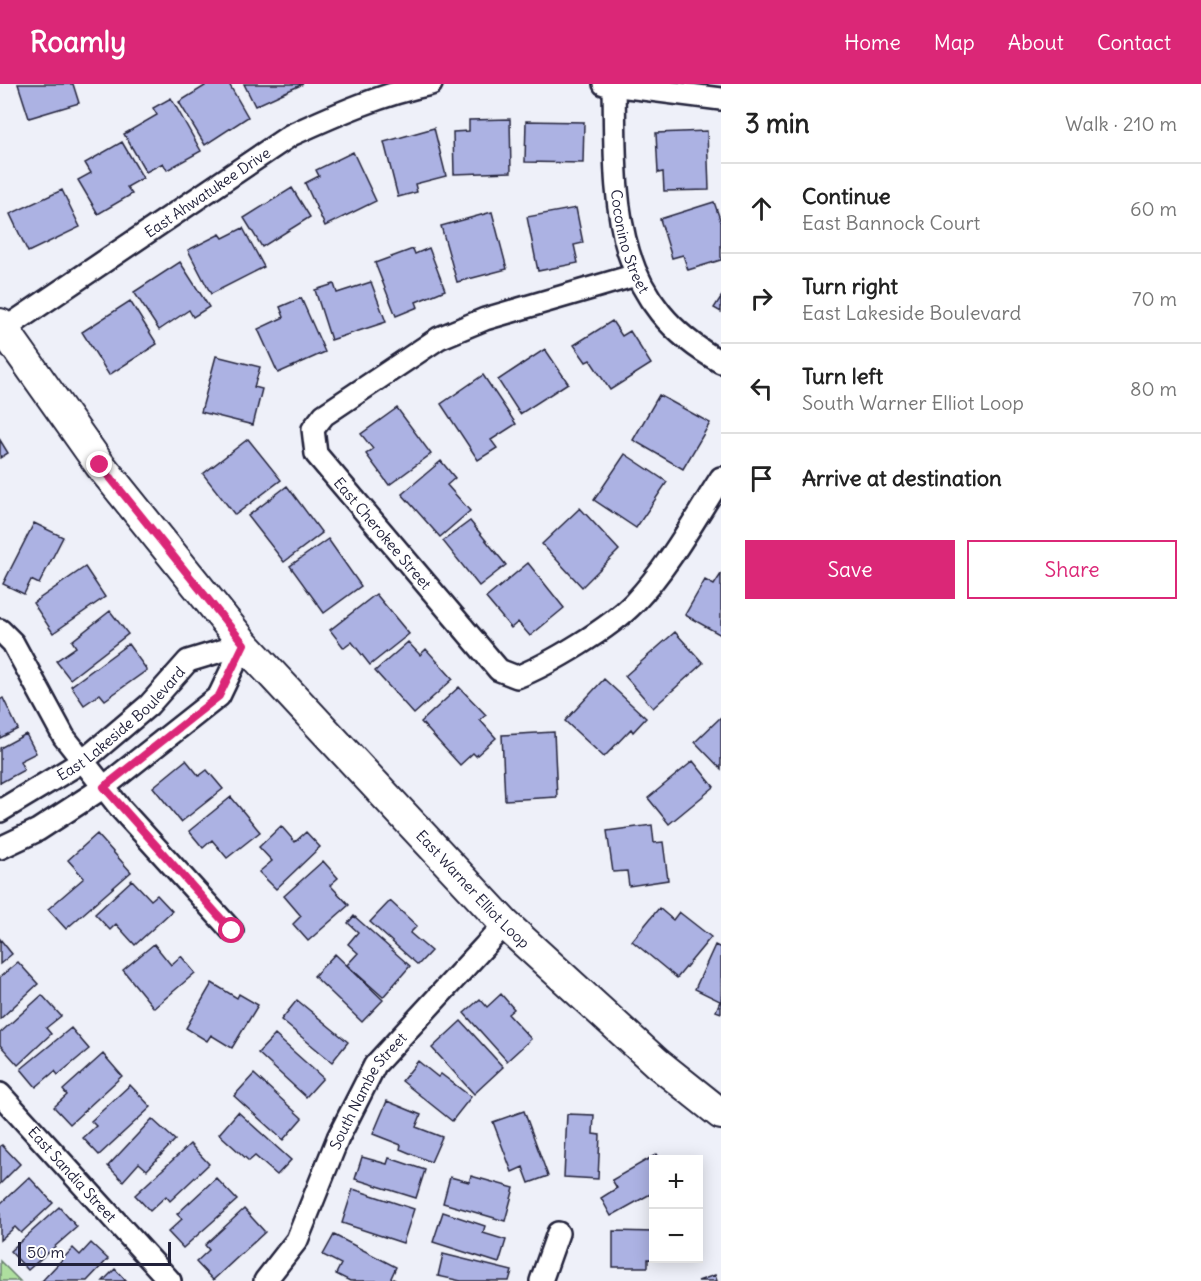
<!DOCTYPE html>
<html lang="en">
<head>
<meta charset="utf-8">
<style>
	:root { --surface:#fff; --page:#f6f6f6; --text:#222; --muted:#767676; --line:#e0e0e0; --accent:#db2777 }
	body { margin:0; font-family:Delius,sans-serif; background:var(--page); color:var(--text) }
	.controls { position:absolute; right:18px; bottom:18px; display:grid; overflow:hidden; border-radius:0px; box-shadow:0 3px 15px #0003 }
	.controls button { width:54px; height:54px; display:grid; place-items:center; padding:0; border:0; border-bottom:2px solid var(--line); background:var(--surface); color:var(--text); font:30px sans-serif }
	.scale { position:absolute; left:18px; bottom:15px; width:153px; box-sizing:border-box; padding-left:6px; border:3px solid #22223b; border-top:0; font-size:16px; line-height:21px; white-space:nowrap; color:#22223b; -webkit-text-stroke:4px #fff; paint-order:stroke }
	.stop { position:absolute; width:18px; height:18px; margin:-14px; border:4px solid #db2777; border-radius:50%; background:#fff }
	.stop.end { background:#db2777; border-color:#fff; box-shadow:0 2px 6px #0008 }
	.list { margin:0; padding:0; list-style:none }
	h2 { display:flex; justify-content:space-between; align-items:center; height:78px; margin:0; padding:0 24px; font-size:26px }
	h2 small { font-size:20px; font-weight:400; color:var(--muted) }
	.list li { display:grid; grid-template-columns:39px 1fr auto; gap:18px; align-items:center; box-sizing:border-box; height:90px; padding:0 24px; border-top:2px solid var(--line) }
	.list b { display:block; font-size:22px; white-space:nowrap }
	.list p { margin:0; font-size:20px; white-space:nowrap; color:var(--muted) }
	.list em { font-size:20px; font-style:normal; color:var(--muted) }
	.actions { display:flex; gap:12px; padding:18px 24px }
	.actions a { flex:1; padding:14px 0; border:2px solid var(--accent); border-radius:0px; text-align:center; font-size:21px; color:var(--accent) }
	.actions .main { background:var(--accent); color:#fff }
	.icon { flex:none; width:33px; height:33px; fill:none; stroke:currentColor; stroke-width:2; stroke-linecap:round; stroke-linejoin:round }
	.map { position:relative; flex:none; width:721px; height:1197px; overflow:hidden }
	header { display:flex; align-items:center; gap:36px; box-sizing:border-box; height:84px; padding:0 30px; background:var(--accent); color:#fff }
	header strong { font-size:28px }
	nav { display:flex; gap:33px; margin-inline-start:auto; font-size:21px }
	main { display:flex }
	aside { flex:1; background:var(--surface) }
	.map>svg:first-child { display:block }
	.green { fill:#aedf9f; stroke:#68806d; stroke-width:1.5 }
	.building { fill:#acb2e3; stroke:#22223b; stroke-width:1.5 }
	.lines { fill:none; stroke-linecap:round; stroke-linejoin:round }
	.street-casing { stroke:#22223b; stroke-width:26 }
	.secondary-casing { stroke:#22223b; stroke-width:34 }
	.street { stroke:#fff; stroke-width:21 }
	.secondary { stroke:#fff; stroke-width:30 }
	.route { stroke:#db2777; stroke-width:8 }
	.labels { text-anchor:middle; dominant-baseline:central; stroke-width:4.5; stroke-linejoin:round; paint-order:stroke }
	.street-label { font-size:15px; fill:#22223b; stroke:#fff }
</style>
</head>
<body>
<header>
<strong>Roamly</strong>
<nav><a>Home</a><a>Map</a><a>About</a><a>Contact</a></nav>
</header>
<main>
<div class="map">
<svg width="721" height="1197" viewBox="0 0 721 1197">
	<rect width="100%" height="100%" fill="#eef0f9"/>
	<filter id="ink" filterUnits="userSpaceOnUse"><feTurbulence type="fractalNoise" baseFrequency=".0167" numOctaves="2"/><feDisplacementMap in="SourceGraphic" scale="12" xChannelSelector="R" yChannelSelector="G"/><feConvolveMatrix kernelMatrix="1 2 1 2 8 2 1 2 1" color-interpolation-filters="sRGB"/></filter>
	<g filter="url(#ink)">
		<path class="green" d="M0 1177 20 1197H0Z"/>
		<path class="building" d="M18 0H73L79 19 29 34Z
			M204 0H229L248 33 205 61 179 18 205 2Z
			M244 0H303L255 22Z
			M171 14 201 67 167 86 163 79 146 88 124 50 157 31 153 24Z
			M510 35 511 88 454 90 453 48 469 47V36Z
			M526 37 584 38 583 79 525 78Z
			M434 44 446 92 415 100 417 108 398 113 384 58Z
			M707 47 709 106 664 107 663 88 658 89 656 49Z
			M122 58 143 94 127 103 132 110 98 130 78 96 91 89 85 79Z
			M353 68 376 117 325 142 305 99 319 92 316 86Z
			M292 104 310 133 262 163 244 134Z
			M62 106 80 143 28 168 10 130Z
			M714 118 721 138V176L688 186 683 171 672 174 660 135Z
			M576 124 583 159 574 161 578 179 538 187 527 133Z
			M492 128 507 185 457 198 441 142Z
			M243 144 264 183 211 210 188 166 220 150 223 154Z
			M429 164 445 206 416 218 418 223 396 232 375 179 413 165 415 170Z
			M180 178 209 223 193 233 189 226 159 246 134 208Z
			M371 198 386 238 331 256 315 206 334 200 337 209Z
			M721 213V228L714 224Z
			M301 214 325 268 278 289 258 245 284 233 280 223Z
			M130 217 157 260 109 291 82 248Z
			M612 237 622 252 630 247 651 280 610 306 590 276 586 278 574 261Z
			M545 265 568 299 520 330 498 296Z
			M216 272 260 283 254 303 262 305 253 341 201 328Z
			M483 291 516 340 491 356 497 364 478 376 441 320Z
			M659 311 710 339 683 385 633 356Z
			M397 324 431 370 389 401 366 370 373 365 361 350Z
			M248 355 281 396 235 431 203 390Z
			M0 356 8 369 0 374Z
			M625 370 667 398 636 444 594 416Z
			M441 377 455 394 447 401 470 427 440 453 402 410Z
			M287 402 322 449 284 478 248 432Z
			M580 424 619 466 582 503 542 460Z
			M470 437 506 481 479 502 443 457Z
			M34 439 63 453 39 500 31 496 24 510 3 500Z
			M328 455 361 502 324 529 290 482Z
			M528 479 564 524 530 552 518 538 511 544 486 514Z
			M85 483 105 513 53 549 33 519Z
			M721 490V551L685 531 705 496 714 501Z
			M376 510 409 550 370 581 352 558 344 564 330 546Z
			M110 527 128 550 70 595 56 577 76 563 72 557Z
			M675 548 703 579 653 624 625 592Z
			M408 558 420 571 426 565 453 595 414 630 375 587Z
			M128 560 147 586 105 616 100 610 84 621 71 602Z
			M604 595 646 634 633 648 631 645 604 673 565 637Z
			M459 603 486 631 480 636 496 654 476 672 473 669 460 681 421 638Z
			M3 614 18 645 0 654V616Z
			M721 633V685L695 658Z
			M554 648 557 713 505 716 502 651Z
			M26 650 36 669 20 677 24 686 0 699V664Z
			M186 676 199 692 207 686 223 705 181 738 153 703Z
			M693 677 714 703 669 740 648 714Z
			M231 713 260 748 227 774 212 756 203 764 189 747Z
			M652 741 654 759 663 758 668 796 629 802 627 787 613 788 607 747Z
			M281 742 295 758 306 748 320 763 276 805 259 788 272 777 259 763Z
			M97 750 131 788 66 845 48 825 84 794 68 776Z
			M323 777 338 794 330 801 349 821 308 857 293 840 301 832 284 812Z
			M132 796 151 816 157 811 172 827 135 861 116 840 110 846 95 830Z
			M390 817 417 842 410 849 431 867 418 881 370 838Z
			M659 824 673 836 679 828 711 853 677 894 632 857Z
			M354 832 410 882 383 913 347 881 358 869 348 860 358 848 348 839Z
			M0 855 12 870 0 880Z
			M154 860 171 881 181 872 195 889 154 924 123 886Z
			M715 861 721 864V929L716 927 720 917 695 905Z
			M335 870 383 916 362 938 314 892Z
			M18 878 38 900 0 935V893Z
			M212 899 237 914 239 910 258 921 232 964 211 951 207 957 186 944Z
			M501 910 514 925 508 930 531 955 507 977 464 929 480 915 487 923Z
			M42 911 61 932 46 944 51 950 18 981 0 961V949Z
			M297 916 348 958 332 978 281 936Z
			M461 937 503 983 474 1010 432 964Z
			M71 944 89 965 58 991 55 987 36 1003 21 985Z
			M275 951 323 994 306 1013 258 969Z
			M103 970 122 992 70 1040 54 1023 67 1011 63 1006Z
			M418 977 438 993 441 990 471 1013 452 1037 402 997Z
			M254 990 302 1034 283 1056 234 1012Z
			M130 1001 151 1023 99 1071 83 1054 96 1042 91 1037Z
			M387 1017 421 1031 416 1043 442 1053 431 1078 400 1065 401 1061 373 1050Z
			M524 1027 548 1092 529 1099 523 1083 512 1088 493 1038Z
			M238 1028 291 1076 277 1091 255 1072 249 1077 219 1050Z
			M567 1030 594 1031 593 1050 600 1051 598 1095 564 1093Z
			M152 1035 175 1056 147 1086 139 1079 123 1097 108 1082Z
			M190 1060 209 1080 170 1117 166 1112 150 1127 135 1111Z
			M2 1061 20 1080 0 1100V1062Z
			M657 1070 660 1076H654V1108L611 1132 601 1114 617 1104 612 1096Z
			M362 1073 387 1080 389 1074 425 1086 416 1114 355 1095Z
			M471 1092 514 1104 505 1137 443 1119 450 1093 469 1098Z
			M29 1093 53 1119 21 1149 15 1143 0 1156V1120Z
			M216 1094 237 1116 183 1164 168 1148 182 1135 177 1130Z
			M353 1105 414 1125 403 1159 342 1139Z
			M59 1123 77 1143 28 1186 10 1167Z
			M244 1125 265 1148 213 1196 196 1178 209 1166 205 1161Z
			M443 1128 485 1142 483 1149 506 1156 499 1179 433 1158Z
			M613 1147 654 1148V1174L677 1176 648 1175V1183H613Z
			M334 1151 396 1183 391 1194 397 1197H350L336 1190 341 1180 323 1171Z
			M91 1159 108 1175 87 1197H42L73 1164 80 1171Z
			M443 1170 512 1187 509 1197H461L438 1192Z
			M115 1185 126 1197H103Z
			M715 1191 717 1197H698Z"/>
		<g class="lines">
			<g class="street-casing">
				<g id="street">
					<path d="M604 0 721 15"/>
					<path id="s1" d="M614 0C616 113 607 215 721 278"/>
					<path id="s2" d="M636 191 485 235 439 254 324 331 313 345 316 370 499 586 517 593C550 580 610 544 634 519 669 482 694 436 721 394"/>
					<path id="s3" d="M0 248 291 51C337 30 382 10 431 0"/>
					<path d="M0 546 13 559 64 653 121 725 232 847"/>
					<path id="s4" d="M0 727 83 677 149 621 188 577 244 560"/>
					<path d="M0 764 38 746 104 703 219 612 244 560"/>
					<path id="s5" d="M0 1010 170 1197"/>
					<path id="s6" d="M265 1197 297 1156 338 1054 375 981 505 840"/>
					<path d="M541 1197 558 1149"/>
				</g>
			</g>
			<g class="secondary-casing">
				<g id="secondary">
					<path id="s7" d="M0 240 100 381 244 560 505 840 657 979 721 1030"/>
				</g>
			</g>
			<use href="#street" class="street"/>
			<use href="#secondary" class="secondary"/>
		</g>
	</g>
	<g class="lines" filter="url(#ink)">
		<path class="route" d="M100 381 244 560 219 612 104 703 232 847"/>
	</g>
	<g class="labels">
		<g class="street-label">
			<text stroke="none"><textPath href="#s3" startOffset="250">East Ahwatukee Drive</textPath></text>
			<text stroke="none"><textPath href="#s1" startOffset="159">Coconino Street</textPath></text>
			<text stroke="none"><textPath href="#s2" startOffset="492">East Cherokee Street</textPath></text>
			<text stroke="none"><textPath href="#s4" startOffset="150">East Lakeside Boulevard</textPath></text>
			<text stroke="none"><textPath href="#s7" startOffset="738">East Warner Elliot Loop</textPath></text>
			<text stroke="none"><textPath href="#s6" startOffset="218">South Nambe Street</textPath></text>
			<text stroke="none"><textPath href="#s5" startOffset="108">East Sandia Street</textPath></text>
		</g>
	</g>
</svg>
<div class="controls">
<button>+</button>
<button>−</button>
</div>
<div class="scale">50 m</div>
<div class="stop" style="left:232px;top:847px"></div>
<div class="stop end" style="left:100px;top:381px"></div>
</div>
<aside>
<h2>3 min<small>Walk · 210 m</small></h2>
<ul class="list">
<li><svg class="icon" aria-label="ahead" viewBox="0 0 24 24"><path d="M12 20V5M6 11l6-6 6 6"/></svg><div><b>Continue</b><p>East Bannock Court</p></div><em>60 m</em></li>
<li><svg class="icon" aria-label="right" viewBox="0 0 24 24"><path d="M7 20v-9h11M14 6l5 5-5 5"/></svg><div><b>Turn right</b><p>East Lakeside Boulevard</p></div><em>70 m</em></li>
<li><svg class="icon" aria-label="left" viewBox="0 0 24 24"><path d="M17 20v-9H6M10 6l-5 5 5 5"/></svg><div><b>Turn left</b><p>South Warner Elliot Loop</p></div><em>80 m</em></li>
<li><svg class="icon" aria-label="arrive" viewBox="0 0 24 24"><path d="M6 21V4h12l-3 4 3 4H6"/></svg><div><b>Arrive at destination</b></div></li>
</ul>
<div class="actions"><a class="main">Save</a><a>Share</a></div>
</aside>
</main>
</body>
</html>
